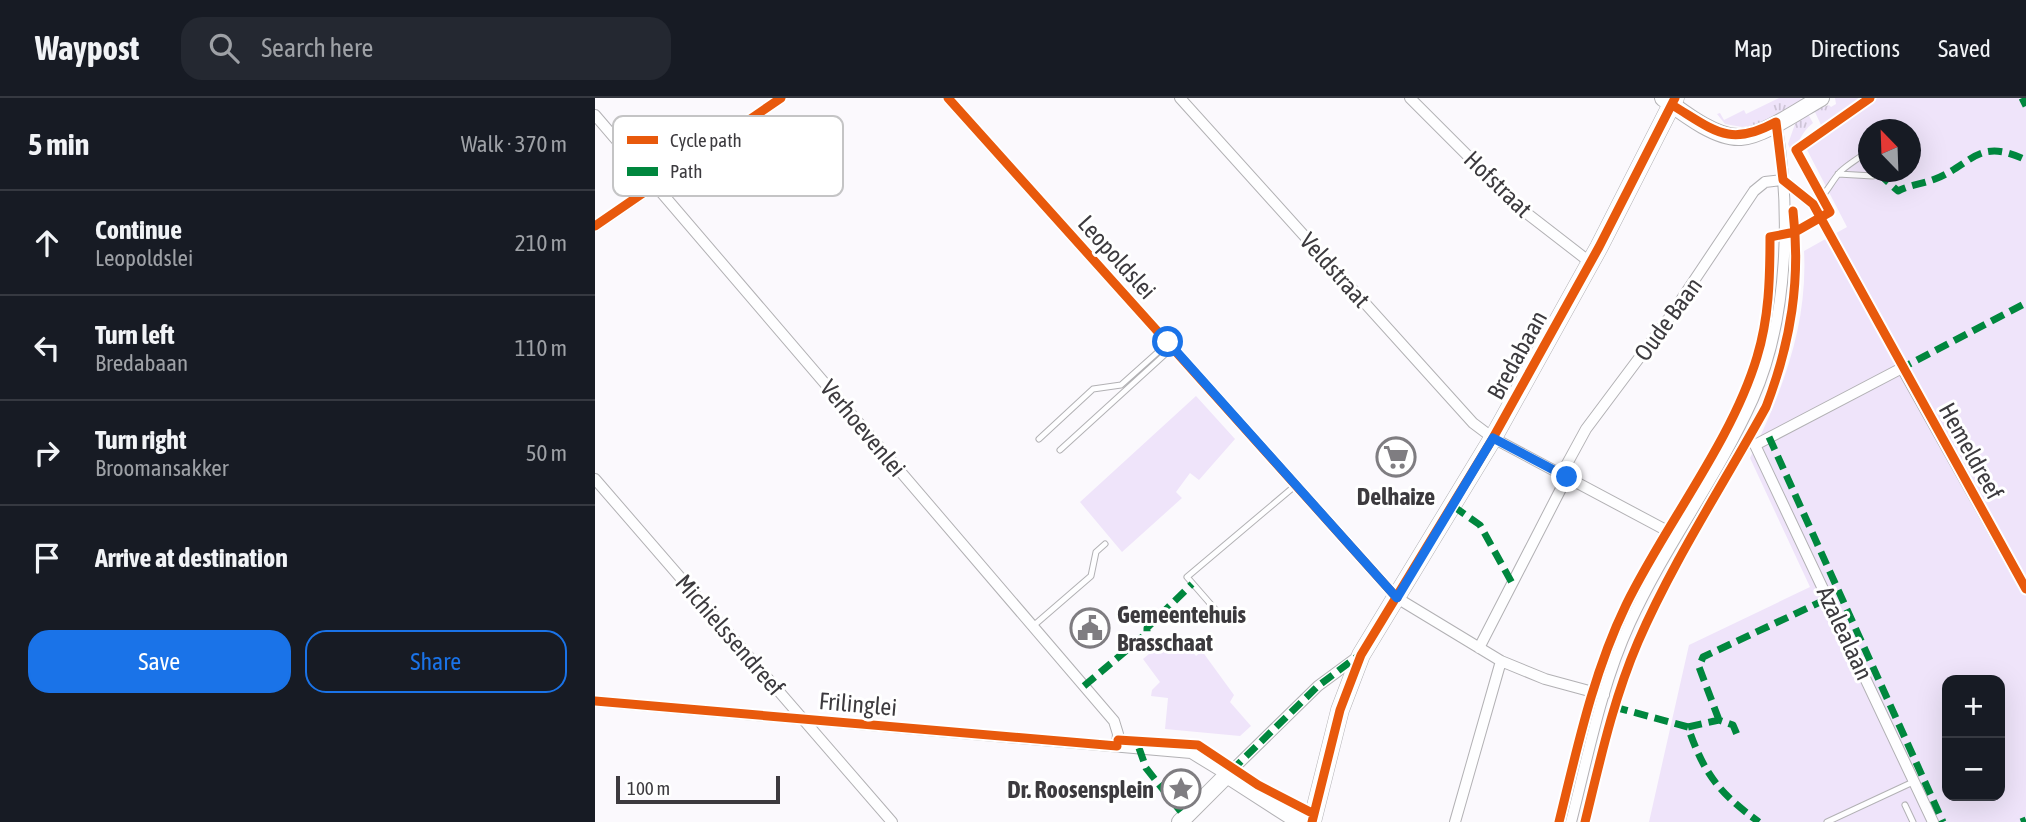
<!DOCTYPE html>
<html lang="en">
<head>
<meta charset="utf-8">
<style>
	:root { --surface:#171b24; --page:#242831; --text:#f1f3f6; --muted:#9ea1a6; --line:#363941; --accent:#1a73e8 }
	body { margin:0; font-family:"Asap Condensed",sans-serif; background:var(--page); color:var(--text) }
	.controls { position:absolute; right:21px; bottom:21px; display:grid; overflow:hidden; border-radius:14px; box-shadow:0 7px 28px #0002 }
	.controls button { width:63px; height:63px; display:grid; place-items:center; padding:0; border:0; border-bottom:2px solid var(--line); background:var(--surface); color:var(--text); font:35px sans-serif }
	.compass { position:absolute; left:1263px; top:21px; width:63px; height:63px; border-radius:50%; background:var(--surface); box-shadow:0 7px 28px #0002; rotate:337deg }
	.scale { position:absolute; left:21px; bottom:18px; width:164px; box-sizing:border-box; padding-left:7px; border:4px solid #3c3a3e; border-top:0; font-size:19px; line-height:24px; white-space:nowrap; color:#3c3a3e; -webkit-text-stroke:5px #fff; paint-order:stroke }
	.stop { position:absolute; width:21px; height:21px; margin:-16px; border:5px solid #1a73e8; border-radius:50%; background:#fff }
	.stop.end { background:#1a73e8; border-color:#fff; box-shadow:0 2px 7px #0008 }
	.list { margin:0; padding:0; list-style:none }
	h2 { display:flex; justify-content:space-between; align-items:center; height:91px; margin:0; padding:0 28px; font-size:30px }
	h2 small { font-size:23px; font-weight:400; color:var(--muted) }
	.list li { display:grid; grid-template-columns:46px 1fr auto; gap:21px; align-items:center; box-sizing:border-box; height:105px; padding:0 28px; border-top:2px solid var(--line) }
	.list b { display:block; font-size:26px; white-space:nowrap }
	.list p { margin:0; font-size:23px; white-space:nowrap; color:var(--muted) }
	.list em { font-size:23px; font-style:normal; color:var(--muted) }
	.actions { display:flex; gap:14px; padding:21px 28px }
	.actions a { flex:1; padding:16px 0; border:2px solid var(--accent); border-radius:21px; text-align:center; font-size:24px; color:var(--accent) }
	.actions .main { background:var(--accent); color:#fff }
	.icon { flex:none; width:38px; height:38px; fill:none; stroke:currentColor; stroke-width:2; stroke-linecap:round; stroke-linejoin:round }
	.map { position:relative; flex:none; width:1431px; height:724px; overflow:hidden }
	header { display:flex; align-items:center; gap:42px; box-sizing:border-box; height:98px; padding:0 35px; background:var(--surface); border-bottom:2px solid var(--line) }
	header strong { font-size:33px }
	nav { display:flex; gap:38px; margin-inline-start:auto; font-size:24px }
	.search { width:490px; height:63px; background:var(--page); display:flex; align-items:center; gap:18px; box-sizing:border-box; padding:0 24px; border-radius:21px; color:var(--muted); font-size:26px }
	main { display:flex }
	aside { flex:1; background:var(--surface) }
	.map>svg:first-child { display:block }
	.grass { fill:url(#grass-tufts) }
	.green { fill:#efe4fa; fill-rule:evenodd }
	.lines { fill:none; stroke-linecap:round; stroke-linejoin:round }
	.lane-casing { stroke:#b2b1b4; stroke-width:7 }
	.street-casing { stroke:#b2b1b4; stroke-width:12 }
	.secondary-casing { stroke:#b2b1b4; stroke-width:18 }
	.primary-casing { stroke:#b2b1b4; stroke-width:19 }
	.lane { stroke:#fefeff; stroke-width:5 }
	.street { stroke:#fefeff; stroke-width:10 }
	.secondary { stroke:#fefeff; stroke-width:16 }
	.primary { stroke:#fefeff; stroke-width:18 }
	.quiet { stroke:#00873e; stroke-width:7; stroke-dasharray:14 7; stroke-linecap:butt }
	.cycleway-casing { stroke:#fff; stroke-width:13 }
	.cycleway { stroke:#e8590c; stroke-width:9 }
	.route { stroke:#1a73e8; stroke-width:9 }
	.labels { text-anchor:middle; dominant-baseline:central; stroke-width:6; stroke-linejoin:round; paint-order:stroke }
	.street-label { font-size:24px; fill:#3c3a3e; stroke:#fff }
	.poi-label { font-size:24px; font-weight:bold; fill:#3c3a3e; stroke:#fff }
	.key { fill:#fff; stroke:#c4c4c5; stroke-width:2 }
	.key-label { font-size:19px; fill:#3c3a3e }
</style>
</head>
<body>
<header>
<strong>Waypost</strong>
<div class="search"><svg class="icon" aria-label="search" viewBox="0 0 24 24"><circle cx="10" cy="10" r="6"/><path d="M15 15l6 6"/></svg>Search here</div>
<nav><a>Map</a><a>Directions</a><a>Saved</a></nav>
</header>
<main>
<aside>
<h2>5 min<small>Walk · 370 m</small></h2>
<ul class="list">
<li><svg class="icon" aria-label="ahead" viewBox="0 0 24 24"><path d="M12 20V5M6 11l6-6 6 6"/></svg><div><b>Continue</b><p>Leopoldslei</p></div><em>210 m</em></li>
<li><svg class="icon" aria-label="left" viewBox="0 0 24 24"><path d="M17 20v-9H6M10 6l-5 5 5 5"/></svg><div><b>Turn left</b><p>Bredabaan</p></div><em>110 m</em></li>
<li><svg class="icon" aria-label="right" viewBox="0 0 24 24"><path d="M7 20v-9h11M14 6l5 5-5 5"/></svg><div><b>Turn right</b><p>Broomansakker</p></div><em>50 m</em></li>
<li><svg class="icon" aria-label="arrive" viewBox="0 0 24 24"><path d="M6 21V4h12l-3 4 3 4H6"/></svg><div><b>Arrive at destination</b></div></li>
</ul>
<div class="actions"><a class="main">Save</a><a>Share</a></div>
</aside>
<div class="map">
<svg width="1431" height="724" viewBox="0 0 1431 724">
	<defs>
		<pattern id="grass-tufts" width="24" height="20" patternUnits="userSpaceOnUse" patternTransform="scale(1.75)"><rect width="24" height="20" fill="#efe4fa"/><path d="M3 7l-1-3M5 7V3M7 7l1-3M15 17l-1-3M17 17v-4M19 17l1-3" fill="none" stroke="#cec4d7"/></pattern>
	</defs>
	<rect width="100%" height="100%" fill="#fbf9fd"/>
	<path class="grass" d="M1184 0H1205L1207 3 1161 27 1147 29 1130 26 1122 16 1125 15 1129 22 1149 12 1151 16Z
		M1240 0H1271L1227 29 1219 12 1234 7 1236 9 1241 6Z
		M1213 16 1218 25C1205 35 1205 46 1198 50L1212 76 1208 78 1193 46 1200 26Z"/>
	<path class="green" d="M1282 0H1431V724H1054L1094 547 1215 489 1155 360C1187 294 1213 228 1209 153L1252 129 1210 48ZM1274 32H1316V74H1274ZM1352 582H1405V698H1352Z
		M601 298 640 341 604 382 595 375 581 394 587 400 527 454 485 404Z
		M581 533 601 558 607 553 639 597 635 604 656 628 645 638 570 631 573 600 556 598 557 592 565 584 548 561Z"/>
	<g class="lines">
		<g class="lane-casing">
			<path id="lane" d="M1243 76 1278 78 1282 74
				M1218 106C1232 97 1235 85 1245 74 1252 67 1261 62 1269 56L1274 62
				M444 341 498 291 526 287 573 245
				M465 352 577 250
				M626 518 592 479 701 387
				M437 529 496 478 501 454 510 446
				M1310 707 1318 724
				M1232 724 1318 684"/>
		</g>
		<g class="street-casing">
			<path id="street" d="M353 0 802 500 906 563 950 581 1009 597
				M585 0 878 325 898 340 1082 438
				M815 0 925 110 996 165
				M0 17 519 623 523 636 522 648
				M1188 82 1218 106 1228 124
				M0 128 186 0
				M1160 347 1307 270 1431 491
				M1160 347 1338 724
				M967 375 991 331 1074 220 1159 93 1170 84 1188 82
				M0 381 297 724
				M884 550 972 379
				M0 603 596 655 632 677 723 588 765 557
				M860 724 906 563
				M976 724C993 658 1006 588 1035 525 1070 448 1123 379 1158 301 1194 220 1196 111 1181 24"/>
		</g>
		<g class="secondary-casing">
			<path id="secondary" d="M1068 0C1087 14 1121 41 1146 39 1168 38 1206 11 1226 0
				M585 724 632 677 705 724"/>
		</g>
		<g class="primary-casing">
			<path id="primary" d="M717 724 745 612 766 557 898 340 1004 149 1080 0"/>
		</g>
		<use href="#lane" class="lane"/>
		<use href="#street" class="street"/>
		<use href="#secondary" class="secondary"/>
		<use href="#primary" class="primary"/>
		<path class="quiet" d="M1427 0 1431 8
			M1283 75 1303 93C1315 87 1327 86 1340 81 1378 66 1383 39 1431 62
			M1306 266 1307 270 1431 205
			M1174 339 1348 724
			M858 408 885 427 917 485
			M489 588 552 535V530L597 486
			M1019 609 1093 629C1109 676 1124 695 1164 724
			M1124 622 1104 569 1108 559 1234 500
			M1093 629 1124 622 1138 627 1143 639
			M544 650 551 670 590 719
			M636 673 723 588 763 558
			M1426 724 1431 722"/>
		<g class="cycleway-casing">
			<path id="cycleway" d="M353 0 802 500
				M1077 7C1119 32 1134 50 1181 24L1188 82 1218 106 1431 491
				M0 128 186 0
				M0 603 522 648
				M523 642 603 647 663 687 719 716
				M717 724 745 612 766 557 898 340 1004 149 1080 0
				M964 724C982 651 998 575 1031 507 1070 427 1137 343 1162 259 1174 220 1175 180 1175 139L1200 134 1235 114 1201 52 1275 0
				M990 724C1005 663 1018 602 1043 544 1078 463 1128 387 1171 309 1196 244 1206 182 1198 113"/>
		</g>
		<use href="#cycleway" class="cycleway"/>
	</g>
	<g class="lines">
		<path class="route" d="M573 244 802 500 898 340 972 379"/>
	</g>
	<defs>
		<g id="supermarket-ring" transform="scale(2.0125)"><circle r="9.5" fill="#fff" stroke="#7f7d81" stroke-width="1.5"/><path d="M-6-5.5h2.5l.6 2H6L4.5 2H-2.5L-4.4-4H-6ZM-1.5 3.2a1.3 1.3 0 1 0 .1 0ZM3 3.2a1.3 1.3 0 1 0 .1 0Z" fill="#7f7d81"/></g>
		<g id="civic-ring" transform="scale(2.0125)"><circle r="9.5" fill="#fff" stroke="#7f7d81" stroke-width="1.5"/><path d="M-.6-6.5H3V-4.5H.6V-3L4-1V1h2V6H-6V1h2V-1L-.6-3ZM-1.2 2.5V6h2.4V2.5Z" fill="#7f7d81"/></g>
		<g id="sight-ring" transform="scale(2.0125)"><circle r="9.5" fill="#fff" stroke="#7f7d81" stroke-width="1.5"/><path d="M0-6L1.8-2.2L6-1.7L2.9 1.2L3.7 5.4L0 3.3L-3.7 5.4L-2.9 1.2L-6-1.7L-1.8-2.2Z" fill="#7f7d81"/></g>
	</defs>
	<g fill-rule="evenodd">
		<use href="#supermarket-ring" x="801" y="359"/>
		<use href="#civic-ring" x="495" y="530"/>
		<use href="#sight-ring" x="586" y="691"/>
	</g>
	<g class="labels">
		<g class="street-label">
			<text transform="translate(903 86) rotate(44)">Hofstraat</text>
			<text transform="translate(522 159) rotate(48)">Leopoldslei</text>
			<text transform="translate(740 172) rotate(48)">Veldstraat</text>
			<text transform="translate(1073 221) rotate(-54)">Oude Baan</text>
			<text transform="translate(922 257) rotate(-61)">Bredabaan</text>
			<text transform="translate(268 330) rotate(50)">Verhoevenlei</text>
			<text transform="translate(1376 353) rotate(61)">Hemeldreef</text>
			<text transform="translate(1250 535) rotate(65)">Azalealaan</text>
			<text transform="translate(135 537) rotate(49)">Michielssendreef</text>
			<text transform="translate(263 606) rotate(5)">Frilinglei</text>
		</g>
		<g class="poi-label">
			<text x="801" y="398">Delhaize</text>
			<text x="522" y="516" text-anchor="start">Gemeentehuis<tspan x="522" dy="28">Brasschaat</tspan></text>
			<text x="559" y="691" text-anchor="end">Dr. Roosensplein</text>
		</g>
	</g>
	<rect x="18" y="18" width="230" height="80" rx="10" class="key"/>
	<rect x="32" y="38" width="31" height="8" fill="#e8590c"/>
	<rect x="32" y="69" width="31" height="9" fill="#00873e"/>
	<g class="key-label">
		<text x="75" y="49">Cycle path</text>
		<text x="75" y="80">Path</text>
	</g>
</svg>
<div class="controls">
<button>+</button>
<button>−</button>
</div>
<svg class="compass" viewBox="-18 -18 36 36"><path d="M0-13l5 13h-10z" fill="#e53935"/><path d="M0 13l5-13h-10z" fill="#9ea1a6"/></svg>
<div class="scale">100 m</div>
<div class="stop" style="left:573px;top:244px"></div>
<div class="stop end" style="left:972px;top:379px"></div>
</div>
</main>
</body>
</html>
